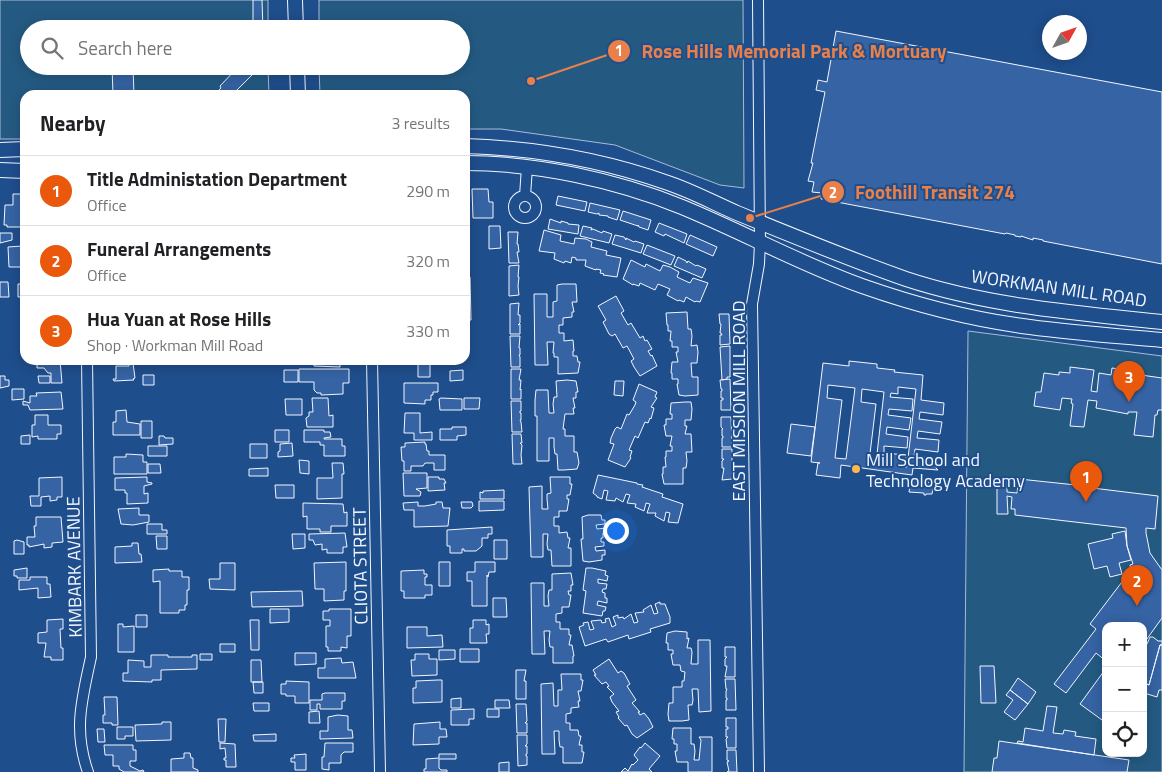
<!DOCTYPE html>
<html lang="en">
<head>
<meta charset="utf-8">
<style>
	:root { --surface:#fff; --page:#f2f2f2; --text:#202124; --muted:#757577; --line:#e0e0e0; --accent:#ea580c }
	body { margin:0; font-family:"Titillium Web",sans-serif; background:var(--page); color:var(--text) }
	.controls { position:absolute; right:15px; bottom:15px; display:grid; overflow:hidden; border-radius:10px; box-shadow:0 2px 12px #0003 }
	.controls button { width:45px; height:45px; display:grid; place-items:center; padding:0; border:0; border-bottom:1px solid var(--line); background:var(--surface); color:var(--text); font:25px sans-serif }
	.compass { position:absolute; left:1042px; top:15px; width:45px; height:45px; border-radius:50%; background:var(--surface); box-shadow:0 2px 12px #0003; rotate:50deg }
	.you { position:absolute; left:615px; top:530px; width:18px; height:18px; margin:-12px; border:4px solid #fff; border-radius:50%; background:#1a73e8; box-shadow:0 0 0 8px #1a73e833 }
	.badge { display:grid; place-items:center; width:32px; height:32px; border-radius:50%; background:var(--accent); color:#fff; font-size:16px; font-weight:700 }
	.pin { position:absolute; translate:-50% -41px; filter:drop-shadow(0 1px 2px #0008) }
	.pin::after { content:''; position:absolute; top:26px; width:18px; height:15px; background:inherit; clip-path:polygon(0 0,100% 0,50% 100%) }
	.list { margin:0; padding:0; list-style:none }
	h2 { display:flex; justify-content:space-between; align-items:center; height:65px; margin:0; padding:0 20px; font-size:21px }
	h2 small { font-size:16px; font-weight:400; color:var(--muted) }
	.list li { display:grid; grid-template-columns:32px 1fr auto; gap:15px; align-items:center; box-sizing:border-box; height:70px; padding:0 20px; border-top:1px solid var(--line) }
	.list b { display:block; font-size:19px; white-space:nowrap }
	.list p { margin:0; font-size:16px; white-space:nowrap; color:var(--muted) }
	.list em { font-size:16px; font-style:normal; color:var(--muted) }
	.icon { flex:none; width:28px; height:28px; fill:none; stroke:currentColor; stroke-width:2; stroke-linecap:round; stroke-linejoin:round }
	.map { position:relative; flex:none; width:1162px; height:772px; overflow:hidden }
	.search { position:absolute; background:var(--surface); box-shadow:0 2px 12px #0003; left:20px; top:20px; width:450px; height:55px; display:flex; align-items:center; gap:12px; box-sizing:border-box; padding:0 18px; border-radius:28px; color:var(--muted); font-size:19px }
	.panel { position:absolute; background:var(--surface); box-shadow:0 2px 12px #0003; left:20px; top:90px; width:450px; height:275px; border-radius:15px }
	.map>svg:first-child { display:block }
	.green { fill:#245a82; stroke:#a8bbd7; fill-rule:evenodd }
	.building { fill:#3563a3; stroke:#f2f6ff; fill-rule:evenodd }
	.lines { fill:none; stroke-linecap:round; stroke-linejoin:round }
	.minor-casing { stroke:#f2f6ff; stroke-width:12 }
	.secondary-casing { stroke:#f2f6ff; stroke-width:16 }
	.minor { stroke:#1f4e8c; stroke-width:10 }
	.secondary { stroke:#1f4e8c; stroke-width:14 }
	.poi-dot { fill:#ffb74d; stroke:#1f4e8c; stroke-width:2 }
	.labels { text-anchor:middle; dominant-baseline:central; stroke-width:4; stroke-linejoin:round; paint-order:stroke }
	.street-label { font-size:18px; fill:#f2f6ff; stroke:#1f4e8c }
	.poi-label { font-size:18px; fill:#f2f6ff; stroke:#1f4e8c; text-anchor:start }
	.leader { fill:none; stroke:#ea8049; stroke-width:2 }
	.callout-dot { fill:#ea8049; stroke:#1f4e8c; stroke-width:2 }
	.mark-label { font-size:15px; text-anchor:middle; font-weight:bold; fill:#fff }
	.callout-label { font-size:19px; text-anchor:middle; font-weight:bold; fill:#ea8049; stroke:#1f4e8c; stroke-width:4; stroke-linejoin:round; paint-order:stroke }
</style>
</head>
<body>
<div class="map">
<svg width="1162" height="772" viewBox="0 0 1162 772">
	<rect width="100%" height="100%" fill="#1f4e8c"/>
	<path class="green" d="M0 0H268V29H29V66H268L269 95H25V139H0Z
		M319 0H743L744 188 720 185 615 145 501 129H465V95H320L319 66H461V29H319Z
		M968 331 1162 356V772H964ZM1106 626H1143V753H1106Z"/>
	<path class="building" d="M253 0H262L263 29H253Z
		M836 31 1162 92V264L1043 241V240L1033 238V240L1021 236V237L1015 236V235L1006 233 1005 234 821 199 822 193 812 192 814 182 808 181 813 163H811L825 92 816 90 818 80 827 82Z
		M112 66H133L134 95H113Z
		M239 66H256L249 73 252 75 232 95 230 92 227 95H214L221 88 220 86Z
		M472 189H488L489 202H493V218H473Z
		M13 194H21L22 205 23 206V227H7V225H4L5 205H13Z
		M558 196 587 202 585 211 556 205Z
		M590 203 620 210 617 220 608 217V216L599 215V213L597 214 588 212Z
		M623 211 651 220 648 230 639 227 638 225V226L620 220Z
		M550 219 561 223V221L568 223V224L579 225 578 234 548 229Z
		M659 223 687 234 684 243 665 234 664 236 655 232Z
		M489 226H500L501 248 489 249Z
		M583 226 592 228 591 230 593 229 602 233 603 231 612 234 609 243 580 236Z
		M544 230 561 235 560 241 574 244 575 238 586 239 592 242 591 247 607 251 606 255 621 258 617 277 603 275 604 274 600 273 601 270 596 269V270L585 266 586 260H576V258L572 257 571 263 565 261 564 263 554 259 555 253 539 251Z
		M508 232H518L517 244H518L519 252H517L519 263H509Z
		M0 233H12V240L0 243Z
		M615 235 624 237 626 240V238L634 242 635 241 644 244 641 253 612 244Z
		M690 235 717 247 713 256 686 244Z
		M647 245 675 256 671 265 643 254Z
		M22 246V267H9L8 247Z
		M678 257 686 261 687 263 688 261 696 266 697 265 706 269 702 278 674 266Z
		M631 260 645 267 646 264 660 271 663 265 670 267 679 272 677 277 690 283 693 278 708 283 700 302 696 301 695 302 686 297 684 302 679 300 678 301 667 295 670 289 658 284 655 290 640 283 639 286 633 284V285L623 279Z
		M519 265 518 277H519L518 286 519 295 509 296V266Z
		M470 277 471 320 465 321V278Z
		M0 282H8L9 297H0Z
		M18 284H25V297H18Z
		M562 284H576L577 302H572L574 312H572V317L563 318V325H559V333H564V341L573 340 574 351H573V356H577L578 362H580L578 373 558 374V357H554V353H553L554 342H547L548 365H535L534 294H547V317H553V302L557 301V285Z
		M616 296 624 311 621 313 628 325 631 323 640 338 643 336 645 341 647 340 652 349 648 351 651 356 652 355 657 366 640 376 634 367 631 361 634 359 627 346 623 348 615 334 612 336 609 334 603 322 606 320 598 306Z
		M519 303 518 315H520V323L518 325 520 324V334H510V304Z
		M687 312 688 329H691L692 336 691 346 697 345 698 352 697 363H691L692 377H698V395L685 396 679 395 677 384H678V379H672V373H671L672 362H678L676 352H678V347H672V341H670L671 331H668V325H667L666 313Z
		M719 314H729L730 344 720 345V335H722L721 333H720L721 324H720Z
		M510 336H520L519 348H520V355H519L520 357V367H511Z
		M730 346V377H727V379L722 380 720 347Z
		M37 360H60L62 383H51V373H48L44 368H37Z
		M314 360H340V367L314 366Z
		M849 361 877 364V368L895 370 894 372 923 375 921 400 944 403 943 415 920 412 919 419 942 422 940 434 918 431 917 438 939 440 938 452 915 449 914 456 937 459 936 468 938 470 913 468 912 475 841 465 840 478 816 475 818 463H820L811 462 823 363 849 366ZM828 385 855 388 846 459 835 458 842 400 827 398ZM898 387 916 389 907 467H905L906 455 884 453V446L907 448 908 437 886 434 887 427 909 430 911 418 888 415 889 409 912 411 913 399 890 397 891 393 898 394ZM862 389 884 392 876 463 869 462 876 404 861 402Z
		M129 363H133L135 378 133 379 134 380 114 381 113 379H116V366H129Z
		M418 363H430V377H418Z
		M1070 367 1094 370 1091 391 1097 392 1099 373 1111 375 1112 368 1133 371V377L1141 378V375L1162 378V410H1158L1157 415H1155L1153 437 1134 435 1137 412H1128V414L1096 408 1097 401 1088 400 1084 427 1070 426 1073 404 1071 403 1072 399 1062 398 1060 410 1034 406 1036 392H1041L1044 373 1059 375V372L1070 373Z
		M299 369H349V383H343V394L321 395V393H317L314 390V382H299Z
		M511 369H521L519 380H521L520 390 521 389V399H511Z
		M284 370H298V382H284Z
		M463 370V380L450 381V371Z
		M143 375H154V385H143Z
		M0 376H5V380H9V386L0 388Z
		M38 376H50V383H39Z
		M730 379 731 410H721V400H723V398H721V391H722V389H721L720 380Z
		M567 380 576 381 578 392H576V398H573L575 408H573L574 414H565L563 429H565V436H574V452H577L579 463 577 469 564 470H558L557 454H555L554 447V438H549V461H537V416H535V400L536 390H548L549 413H554L553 404 554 397H557L556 381Z
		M615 381H624L623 396 614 395Z
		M404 383H438V392H433V395H431V400H425V404L404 403Z
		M639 384 657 392 655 397 657 398 651 407 654 408 651 419 650 418 648 423 645 422 638 438 635 436 629 450 632 451 630 457 631 458 625 467 608 460 614 444 610 443 611 438 615 429 617 427 621 429 627 414 629 415 635 405 636 402 633 400Z
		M12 389H24V399L12 400Z
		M61 392 63 409 30 410 28 405H23V401L30 403V396H37L36 393Z
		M312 398H328L329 416 333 415V427H307L306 418 309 416V412H313Z
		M441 398 462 399V410H440L439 399Z
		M464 398H480L479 409H464Z
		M285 399H302V415H286Z
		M511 401H521V411H520V413H521V420H520L521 422 522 432H512Z
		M685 402H691L692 409 691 420H685V426H687L685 434H691L692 452H686L687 461 686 468H683V484H664L662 474H663V467H666L665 457H666V451H672V446H670L672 436H666L664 425H666V419H672V414H670L671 403Z
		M126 410 127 422 140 424V435H113V422H116V411Z
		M405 413H420V433L432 432V440H414V433H404Z
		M35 415H48V425H61V434H57V439H38V436L32 437V425H35Z
		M721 417H731L732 447H722V438H723V436H722V429H723L721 427Z
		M141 421H152V438H141Z
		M791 424 815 427 811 456 787 453Z
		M452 427H466V435L457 436V440H440V429H452Z
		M275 430H289V442H275Z
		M304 430H324V432H330L331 437 324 438V439H342V446H345V456H324V445H320V442H304Z
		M512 434H521L522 443H520L522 445 521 455 522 464H513Z
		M30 435V444H21V436Z
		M159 436H164L165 438H173V444L159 445Z
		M425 442V444H426L427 451H429V455H445V470H434V463H425L423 466H411V471H404V461H402L401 447H405V443Z
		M292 443 293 456 278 457V452L280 451V444Z
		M250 444H267V458H250Z
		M148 446H167V456H148Z
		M722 449H732V479L722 480 724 468H722V461L724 459H722Z
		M126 454 143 455V462H147V474H114V457H126Z
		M299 460 309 461V474L300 473Z
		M332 463H343L344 474H342V498L317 499V478H333Z
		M148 464H160L161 473H148Z
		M268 468V476H249V469Z
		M403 473H427V488L416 489 421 492 420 496H404Z
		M598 475 637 483V484L643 485 642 487 663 494 662 497 683 504 678 523 668 522 670 513 666 512 664 521 655 516 656 513H647L650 504 646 503 644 511 635 507 636 504 627 503 630 495 626 494 623 502 616 498 615 501 606 500 608 491 604 490 602 499 597 497V496L593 493Z
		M62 477V497H57V500L50 501V496L41 497V506H31L30 496H39V478Z
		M147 477V482L152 483V484L144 486V494L148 493V503L127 504V493H125V490H115V478Z
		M428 477H439V479H444L446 483H444L445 490 428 491Z
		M550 477H570V484H572L570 495H567V499H569L567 511H559V517H554V526H559V533L567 532 568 538H570L568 548H571V566H552L551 550H548L547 544 548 534H543V557H531L529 487 542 486V509H548L547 499V494L551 493Z
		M997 479H1007V492L1017 493 1019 479 1076 485V486L1158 496 1155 529 1146 528V533L1150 553 1162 570V618L1144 643 1147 644 1150 637H1153L1158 641H1162V645H1160L1149 685 1143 683V626H1106V661L1096 653 1066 693 1054 684 1096 629 1090 624 1131 570 1130 565 1133 564 1127 546 1126 528 1015 515V509H1011L1012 497 1007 496 1008 514H997Z
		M911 480 934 483 932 494H926V495H924V493L909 492Z
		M275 485H294V498H276Z
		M504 490V499H480V492L483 493V491Z
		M479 501H504V510L479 511Z
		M418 502V506H425L436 504V502H442L443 508H450L448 526 414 527V510H404L403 503Z
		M461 502H472L473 506 471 508H462Z
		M303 503 343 504 344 513 347 512V526H331V532H320V529H307V516L303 517Z
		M139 508V515H149V522L133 525 121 524 118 509Z
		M588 515H601L602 520H605V524L596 525 597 529 606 528V533H603V538H601V542H604V546L595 547 596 551 605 550V555H602V560L589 562 583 561 581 539H583L582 517Z
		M36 517H61L63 542 52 543V547L44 548V544L29 547V545H27V537H35L34 526H36Z
		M147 524H162V530H167V534H147Z
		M492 527V534H488V538H482V546L476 551H464V549H462V553H450V546H447V530Z
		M1125 531 1127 546 1131 560 1119 563 1122 574 1110 577 1107 566 1094 569 1088 544 1113 538 1112 534Z
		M345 533 347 547H343V553H327V549L322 550V544L315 545 313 540H309V534Z
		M292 534H305V548L293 549Z
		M156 536H167V549H157Z
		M17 540 24 542V554H14V541Z
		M494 540H507V559H494Z
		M132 543H138L139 554H141L142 562 115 563V547L132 546Z
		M346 562V591H344V600L324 601V589H315L314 563Z
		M439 562H450V586H439Z
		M475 562H495V572H489L488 577 487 575V606H472V581H467V572H475Z
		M220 563H235V590L210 589 209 579H220Z
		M27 568V578H17V576H14V570Z
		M586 568H592L606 571 605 575 608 576 607 581 598 579V583L607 584 606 589H603L602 592 605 593V598H607V603L598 601 597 605 606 607 605 611H603L602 616 583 613 586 591 583 590Z
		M169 569V571H182V577H189V590H187V605H185V610H179V613H160V581L153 582V570Z
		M424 570V574H427V577H425V585H432V595H425V598H404V591H401V571Z
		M571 573 573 585H571V591H568L569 595H571L569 607H562V613L556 614V622H560V629H569V635H571L569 645H572L574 656H573V663H553V647H550L549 640 550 631H544L545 654H532L531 583H544V606H549L548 596 549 590H552V574Z
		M30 577H47V584H50L51 597 38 598V588L19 590V580H30Z
		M302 591 303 606 252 607 251 592Z
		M493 598H506L507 617H493Z
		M660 602V604H665L670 617V623L650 629 651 632 629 639 628 635 608 642 606 639 585 646 579 627 584 625 583 623 588 622 590 630 594 629 591 621 601 620 602 623 606 622 605 619 609 618 612 627 616 625 613 617 618 615V618L623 617 624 619 631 614 634 623 638 622 635 613 644 612 643 610 651 605 654 614 658 613 655 604Z
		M270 609H289V622L270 623Z
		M329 609H351V636H347V648L341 647V651H328V647H326V626H330V620H323V611H329Z
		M136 615H147V627H136Z
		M63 619V629H60L61 648H63V660H51V657H44L46 643H38V633L47 632V620Z
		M250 620H259V650H251Z
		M473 620H486V625L489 624V634H486L487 643H470V628H473Z
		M118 624H123V627L134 626V652H118Z
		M407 627H427V636L442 635 443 647 407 648Z
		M675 631 687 632V639L689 638 687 648H691L692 652 691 664H698V640H710L711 711 699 712 698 689H692L693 700 692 705H688L689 720 682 721H669L668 714 669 703H673V687H682V681H684L685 672 681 671 680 665H673L671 654H673V650H668V643H666L667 633Z
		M220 644H235V652H220Z
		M1160 645H1162V690H1159L1157 697 1144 693 1147 684 1149 685Z
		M725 647H735V677H725L727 666H725V659L727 657H725Z
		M460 649H479V662H460Z
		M439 650H455V659L439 660Z
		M295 653H316V664L295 665Z
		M200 654H212V660H200Z
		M415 654H429V659H437V675L412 676 411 660H415Z
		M151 655H168V657H192V655H197V669L161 670V680H152V682L123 681V673H128V660L144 661V667H151Z
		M341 658 342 663 353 662 356 678H318V668H325V659Z
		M609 659 618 673 621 671 624 673 630 684 627 686 636 700 632 703 640 712H638L640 715 644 713 649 719 653 727 637 738 632 734 627 725 625 726 618 718 619 717 616 712 619 711 612 702 610 697 614 694 607 687 609 686 606 682 602 684 594 675H596L593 670Z
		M251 660H261L262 682H251Z
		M1106 664V715L1102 720 1080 704 1104 671 1102 670Z
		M980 666H994L996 703H981Z
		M516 670H526L524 681H526V699H516Z
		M561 674H581V680H583L581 691H578L580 701H578L579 707 571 708V713L566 714V723H570V730H578L579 736H581L579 745H582V752H584L582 763H563V747H560L559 740V731H554L555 754H542L541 684 553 683 554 706H558V690H562Z
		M1018 678 1036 692 1028 704 1010 690Z
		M725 679H735L736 710H726V700H727V698H726V691L727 689H726Z
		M438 680H442V702L413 703V688H416V681Z
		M286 681 309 682V703H295V696H286V694H281V684H286Z
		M253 682H263V693H254Z
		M1010 690 1028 704 1015 720 1004 712 1013 700 1006 695Z
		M325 693H345V701H342V709H320V704H317V710H310V700H322V694Z
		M104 697H117L118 725H112V723H103V715H105Z
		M461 698V708H451V699Z
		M495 700H509L510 708H495Z
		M253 703H269V711H254Z
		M516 704H526L527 721 525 723H527V733H517Z
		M1047 706 1057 707 1053 733 1063 734 1064 730 1076 732 1075 736 1096 739 1094 755 1017 743 1018 741 1023 742 1025 728 1043 731Z
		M474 709V719H469V725H451V710Z
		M487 709H499V717H487Z
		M319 711 320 723H309V712Z
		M338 715 348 716V730H352L353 738 320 739V731H328V717Z
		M726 718H736V748H727L726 739 728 737H726V729H728V727H726Z
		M218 719H226L225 742H219Z
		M162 722H171V740L136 741 135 725 162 724Z
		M440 722V729H446L447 737H439V744L413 745 414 724Z
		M117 727H133V736H125V739H117Z
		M673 728H691V744H694L695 751 694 760H699L701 740 699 737H712V772H688V762H677L675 751H677V744H674V739H672Z
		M97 729H104L105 742H98Z
		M276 734V741H254L253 735Z
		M517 735H527V744L525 746H527V754H526V756H527V765L518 766Z
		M999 741 1129 760 1127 772H992L994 758H997Z
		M220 743 235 744 236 767H226V760H224V758H226L225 748 220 749Z
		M325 743H353V752H344L341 755V763H329V770L322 769V757H324Z
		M645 743 660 756 649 769 652 772H621L625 768 628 771 632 764 633 765 638 760 634 755 640 747 641 748Z
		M104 745H133V750H136V761H130V766L140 771 143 770 144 772H124L119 769V766H113V755H105Z
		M727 750H736L737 772H727L729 771 727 762 729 761 727 760Z
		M184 753H190L191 758H193V768L198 770V772H171V759L184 758Z
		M306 754V770H295V762H291V758H295L294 755Z
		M439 754H456V759H439V768L441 770H447V772H424V769H426V759L439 758Z
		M509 762V772H499V763Z"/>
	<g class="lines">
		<g class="minor-casing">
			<path id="minor" d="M758 0 760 243 759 264 752 304 759 772
				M525 196 527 167
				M514 207a11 11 0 1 1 22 0a11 11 0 1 1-22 0Z
				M87 360 91 657C82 699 73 730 88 772
				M372 360 380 772"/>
		</g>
		<g class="secondary-casing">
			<path id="secondary" d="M295 0 296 29
				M297 66 298 95
				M465 146C534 148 603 160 668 183 692 191 714 203 737 213 793 236 849 259 906 279 988 306 1076 313 1162 322
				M0 150 25 149
				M465 163C536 163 616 180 682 207 743 232 800 264 862 286 916 305 974 320 1030 327 1074 333 1118 336 1162 340
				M0 170 25 171"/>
		</g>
		<use href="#minor" class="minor"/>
		<use href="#secondary" class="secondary"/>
	</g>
	<circle class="poi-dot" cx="856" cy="469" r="5"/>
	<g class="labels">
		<g class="street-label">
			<text transform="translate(1059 288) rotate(8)">WORKMAN MILL ROAD</text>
			<text transform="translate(738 401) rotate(-90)">EAST MISSION MILL ROAD</text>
			<text transform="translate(360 566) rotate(-91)">CLIOTA STREET</text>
			<text transform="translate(74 567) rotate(-91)">KIMBARK AVENUE</text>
		</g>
		<g class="poi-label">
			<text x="866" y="459">Mill School and<tspan x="866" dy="21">Technology Academy</tspan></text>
		</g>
	</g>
	<path class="leader" d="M531 81L619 51M750 218L833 192"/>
	<g class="callout-dot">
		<circle cx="531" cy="81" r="5"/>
		<circle cx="750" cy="218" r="5"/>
		<circle cx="619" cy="51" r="12"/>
		<circle cx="833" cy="192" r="12"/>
	</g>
	<g class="mark-label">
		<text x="619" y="56">1</text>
		<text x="833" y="198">2</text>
	</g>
	<g class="callout-label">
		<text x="794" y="58">Rose Hills Memorial Park &amp; Mortuary</text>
		<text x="935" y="199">Foothill Transit 274</text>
	</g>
</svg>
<div class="controls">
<button>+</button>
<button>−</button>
<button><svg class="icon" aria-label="locate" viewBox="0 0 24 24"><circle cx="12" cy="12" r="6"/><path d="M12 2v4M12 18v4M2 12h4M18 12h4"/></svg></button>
</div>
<svg class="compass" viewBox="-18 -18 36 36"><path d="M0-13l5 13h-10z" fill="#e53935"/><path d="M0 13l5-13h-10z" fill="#757577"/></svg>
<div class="you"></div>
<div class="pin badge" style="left:1086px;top:502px">1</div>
<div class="pin badge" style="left:1137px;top:606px">2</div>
<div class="pin badge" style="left:1129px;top:402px">3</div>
<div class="search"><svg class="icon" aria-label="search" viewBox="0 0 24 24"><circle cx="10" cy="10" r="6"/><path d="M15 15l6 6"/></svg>Search here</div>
<section class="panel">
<h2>Nearby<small>3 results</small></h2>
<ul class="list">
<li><span class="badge">1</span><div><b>Title Administation Department</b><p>Office</p></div><em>290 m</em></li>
<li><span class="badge">2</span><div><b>Funeral Arrangements</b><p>Office</p></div><em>320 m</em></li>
<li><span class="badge">3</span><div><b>Hua Yuan at Rose Hills</b><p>Shop · Workman Mill Road</p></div><em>330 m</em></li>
</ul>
</section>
</div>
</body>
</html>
